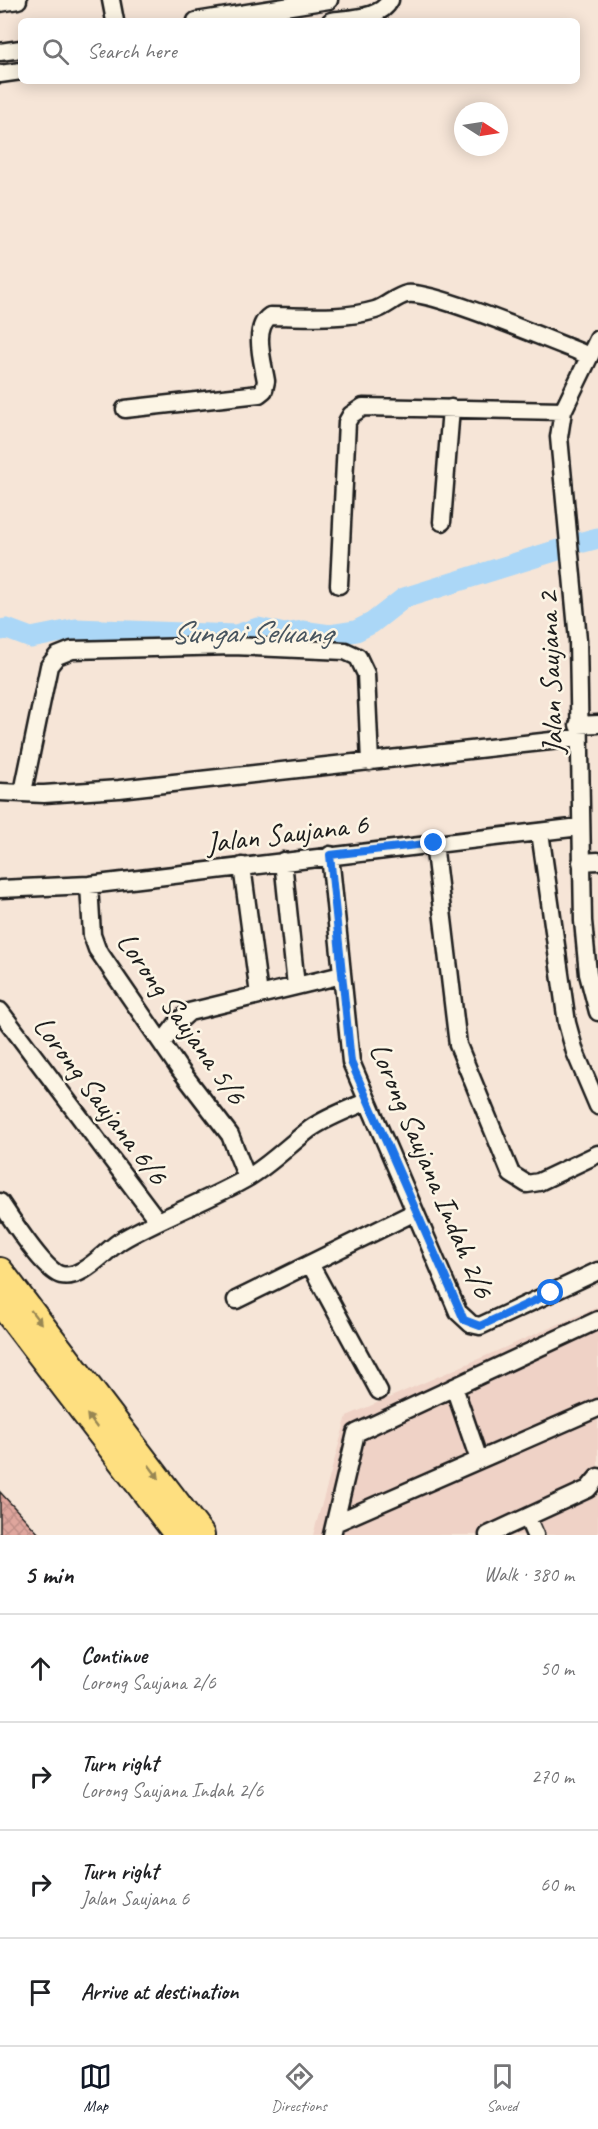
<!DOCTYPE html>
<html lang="en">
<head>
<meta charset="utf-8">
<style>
	:root { --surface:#fff; --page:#f2f2f2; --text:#202124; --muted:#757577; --line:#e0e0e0; --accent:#111827 }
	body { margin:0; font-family:Caveat,sans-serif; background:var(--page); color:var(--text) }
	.compass { position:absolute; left:454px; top:102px; width:54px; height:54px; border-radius:50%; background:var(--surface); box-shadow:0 3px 15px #0003; rotate:102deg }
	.stop { position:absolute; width:18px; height:18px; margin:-14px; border:4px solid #1a73e8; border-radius:50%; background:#fff }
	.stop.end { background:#1a73e8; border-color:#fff; box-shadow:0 2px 6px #0008 }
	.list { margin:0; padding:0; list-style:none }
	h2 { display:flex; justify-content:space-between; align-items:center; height:78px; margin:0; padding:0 24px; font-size:26px }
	h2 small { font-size:20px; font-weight:400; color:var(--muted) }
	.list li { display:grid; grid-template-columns:39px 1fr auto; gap:18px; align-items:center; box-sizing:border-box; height:108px; padding:0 24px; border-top:2px solid var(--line) }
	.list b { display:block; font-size:22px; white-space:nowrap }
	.list p { margin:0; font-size:20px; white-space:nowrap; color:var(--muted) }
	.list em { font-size:20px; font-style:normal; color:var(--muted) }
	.icon { flex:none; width:33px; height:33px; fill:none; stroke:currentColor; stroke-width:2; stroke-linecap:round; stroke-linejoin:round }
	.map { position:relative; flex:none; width:598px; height:1535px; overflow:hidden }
	.search { position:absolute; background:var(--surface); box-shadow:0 3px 15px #0003; left:18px; right:18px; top:18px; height:66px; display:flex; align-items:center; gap:15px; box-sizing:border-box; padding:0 21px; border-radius:9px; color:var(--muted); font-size:22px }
	.sheet { height:510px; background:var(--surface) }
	nav { display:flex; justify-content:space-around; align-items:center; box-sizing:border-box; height:84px; border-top:2px solid var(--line); background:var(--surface); font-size:16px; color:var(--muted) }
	nav a { display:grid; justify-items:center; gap:3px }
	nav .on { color:var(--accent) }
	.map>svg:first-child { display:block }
	.built { fill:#efd2c6 }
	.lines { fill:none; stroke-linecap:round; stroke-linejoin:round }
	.river { stroke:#abd7f7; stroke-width:21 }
	.building { fill:url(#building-cross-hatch); stroke:#1c1c1c; stroke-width:1.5 }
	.minor-casing { stroke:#1c1c1c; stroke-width:21 }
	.highway-casing { stroke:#1c1c1c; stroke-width:30 }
	.minor { stroke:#fcf5e5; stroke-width:16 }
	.highway { stroke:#fedf80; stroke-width:26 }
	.oneway { fill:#988753 }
	.route { stroke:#1a73e8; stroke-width:8 }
	.labels { text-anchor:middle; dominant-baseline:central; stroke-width:5; stroke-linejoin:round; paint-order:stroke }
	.street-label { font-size:30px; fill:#1c1c1c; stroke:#fcf5e5 }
	.water-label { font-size:32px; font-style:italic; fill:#47545e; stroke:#fcf5e5 }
</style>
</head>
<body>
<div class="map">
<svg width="598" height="1535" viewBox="0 0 598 1535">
	<defs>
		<pattern id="building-cross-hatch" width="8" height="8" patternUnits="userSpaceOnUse" patternTransform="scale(1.5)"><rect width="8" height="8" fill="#dfa69d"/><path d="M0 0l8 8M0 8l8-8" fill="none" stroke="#bf8e87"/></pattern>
	</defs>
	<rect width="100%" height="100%" fill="#f6e5d7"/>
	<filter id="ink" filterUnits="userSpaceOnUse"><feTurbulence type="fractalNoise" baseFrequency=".0167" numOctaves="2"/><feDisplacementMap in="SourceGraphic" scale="12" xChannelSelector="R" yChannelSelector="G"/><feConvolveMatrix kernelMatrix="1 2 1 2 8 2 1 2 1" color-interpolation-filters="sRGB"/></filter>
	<g filter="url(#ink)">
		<path class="built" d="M598 1307V1535H313L347 1416Z"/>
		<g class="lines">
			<path class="river" d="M583 542 598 538
				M0 630 7 629 31 638 76 629 236 635 258 628 284 634 302 631 330 635 356 631 372 623 404 598 558 550"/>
		</g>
		<path class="building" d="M0 1492 40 1535H0Z"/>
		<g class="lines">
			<g class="minor-casing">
				<path id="minor" d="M111 0 115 21
					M0 3 18 0
					M196 21 329 0
					M331 21C350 18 381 19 390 0
					M0 52 21 49
					M0 74 21 71
					M598 339 563 411 559 437 578 640 583 921 588 974 598 1012
					M125 409 259 394 264 390 266 381C263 362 252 328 270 316 304 316 341 320 375 310 386 307 396 296 407 294 433 290 558 344 590 356
					M442 522 451 408
					M339 585 347 422 351 415 363 407 563 411
					M578 725 598 724
					M0 792 44 794 119 789 578 738
					M23 792 49 666 57 656 72 650 233 646 345 651 358 657 366 674 370 762
					M540 832 567 1023 575 1052 598 1106
					M434 843 458 1045 511 1174 527 1184 539 1182 598 1154
					M330 855 351 1062 458 1312 471 1324 480 1326 598 1271
					M283 861 296 986
					M581 862 598 861
					M242 866 259 995
					M89 885 92 935 97 949 178 1067 230 1135 247 1178
					M0 889 89 885 580 827
					M0 1011 158 1221
					M162 1043 178 1022 189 1012 342 975
					M0 1202C11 1218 44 1271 61 1275 83 1280 105 1250 122 1240 163 1216 208 1201 249 1177 272 1163 289 1145 310 1129 327 1117 349 1109 368 1101
					M310 1264 379 1391
					M236 1300 415 1212
					M454 1387 479 1460
					M527 1517 535 1535
					M335 1523 598 1408
					M332 1535 356 1433 598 1320
					M488 1535 588 1489 598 1477"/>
			</g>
			<g class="highway-casing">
				<path id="highway" d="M0 1271 201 1535
					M0 1302 178 1535"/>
			</g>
			<use href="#minor" class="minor"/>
			<use href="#highway" class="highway"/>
		</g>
		<defs><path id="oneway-solid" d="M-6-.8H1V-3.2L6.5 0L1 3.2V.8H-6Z" transform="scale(1.5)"/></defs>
		<g class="oneway">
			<use href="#oneway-solid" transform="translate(36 1317) rotate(52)"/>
			<use href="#oneway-solid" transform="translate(92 1421) rotate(-127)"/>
			<use href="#oneway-solid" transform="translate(154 1472) rotate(53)"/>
		</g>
	</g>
	<g class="lines" filter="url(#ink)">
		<path class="route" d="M434 843 330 855 351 1062 464 1320 480 1326 551 1293"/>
	</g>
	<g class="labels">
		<g class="street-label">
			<text transform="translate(550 673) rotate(-92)">Jalan Saujana 2</text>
			<text transform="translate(287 833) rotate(-7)">Jalan Saujana 6</text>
			<text transform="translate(182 1018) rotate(55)">Lorong Saujana 5/6</text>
			<text transform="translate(101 1100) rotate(53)">Lorong Saujana 6/6</text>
			<text transform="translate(432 1170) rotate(67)">Lorong Saujana Indah 2/6</text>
		</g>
		<g class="water-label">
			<text x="251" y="632">Sungai Seluang</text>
		</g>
	</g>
</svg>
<svg class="compass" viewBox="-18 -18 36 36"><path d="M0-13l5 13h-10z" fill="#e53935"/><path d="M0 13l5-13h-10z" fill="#757577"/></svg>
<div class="stop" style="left:551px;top:1293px"></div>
<div class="stop end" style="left:434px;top:843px"></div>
<div class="search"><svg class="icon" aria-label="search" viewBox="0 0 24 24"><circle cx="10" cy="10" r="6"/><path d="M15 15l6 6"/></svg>Search here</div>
</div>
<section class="sheet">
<h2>5 min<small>Walk · 380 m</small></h2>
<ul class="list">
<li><svg class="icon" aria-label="ahead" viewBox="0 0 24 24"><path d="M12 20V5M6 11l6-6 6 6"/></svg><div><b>Continue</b><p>Lorong Saujana 2/6</p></div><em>50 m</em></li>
<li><svg class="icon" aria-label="right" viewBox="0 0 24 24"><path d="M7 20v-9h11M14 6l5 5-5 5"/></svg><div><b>Turn right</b><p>Lorong Saujana Indah 2/6</p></div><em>270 m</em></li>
<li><svg class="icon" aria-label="right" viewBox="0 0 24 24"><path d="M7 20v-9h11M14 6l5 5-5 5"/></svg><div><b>Turn right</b><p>Jalan Saujana 6</p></div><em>60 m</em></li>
<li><svg class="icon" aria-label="arrive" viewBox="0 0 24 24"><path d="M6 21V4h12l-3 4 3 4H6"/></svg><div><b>Arrive at destination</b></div></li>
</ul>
</section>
<nav>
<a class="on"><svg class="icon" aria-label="map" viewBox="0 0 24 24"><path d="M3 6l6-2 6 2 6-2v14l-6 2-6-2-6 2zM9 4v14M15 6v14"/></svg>Map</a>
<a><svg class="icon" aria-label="directions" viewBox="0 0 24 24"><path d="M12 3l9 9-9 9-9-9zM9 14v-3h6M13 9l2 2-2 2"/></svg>Directions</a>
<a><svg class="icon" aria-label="saved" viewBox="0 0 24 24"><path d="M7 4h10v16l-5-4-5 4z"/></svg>Saved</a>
</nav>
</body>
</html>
